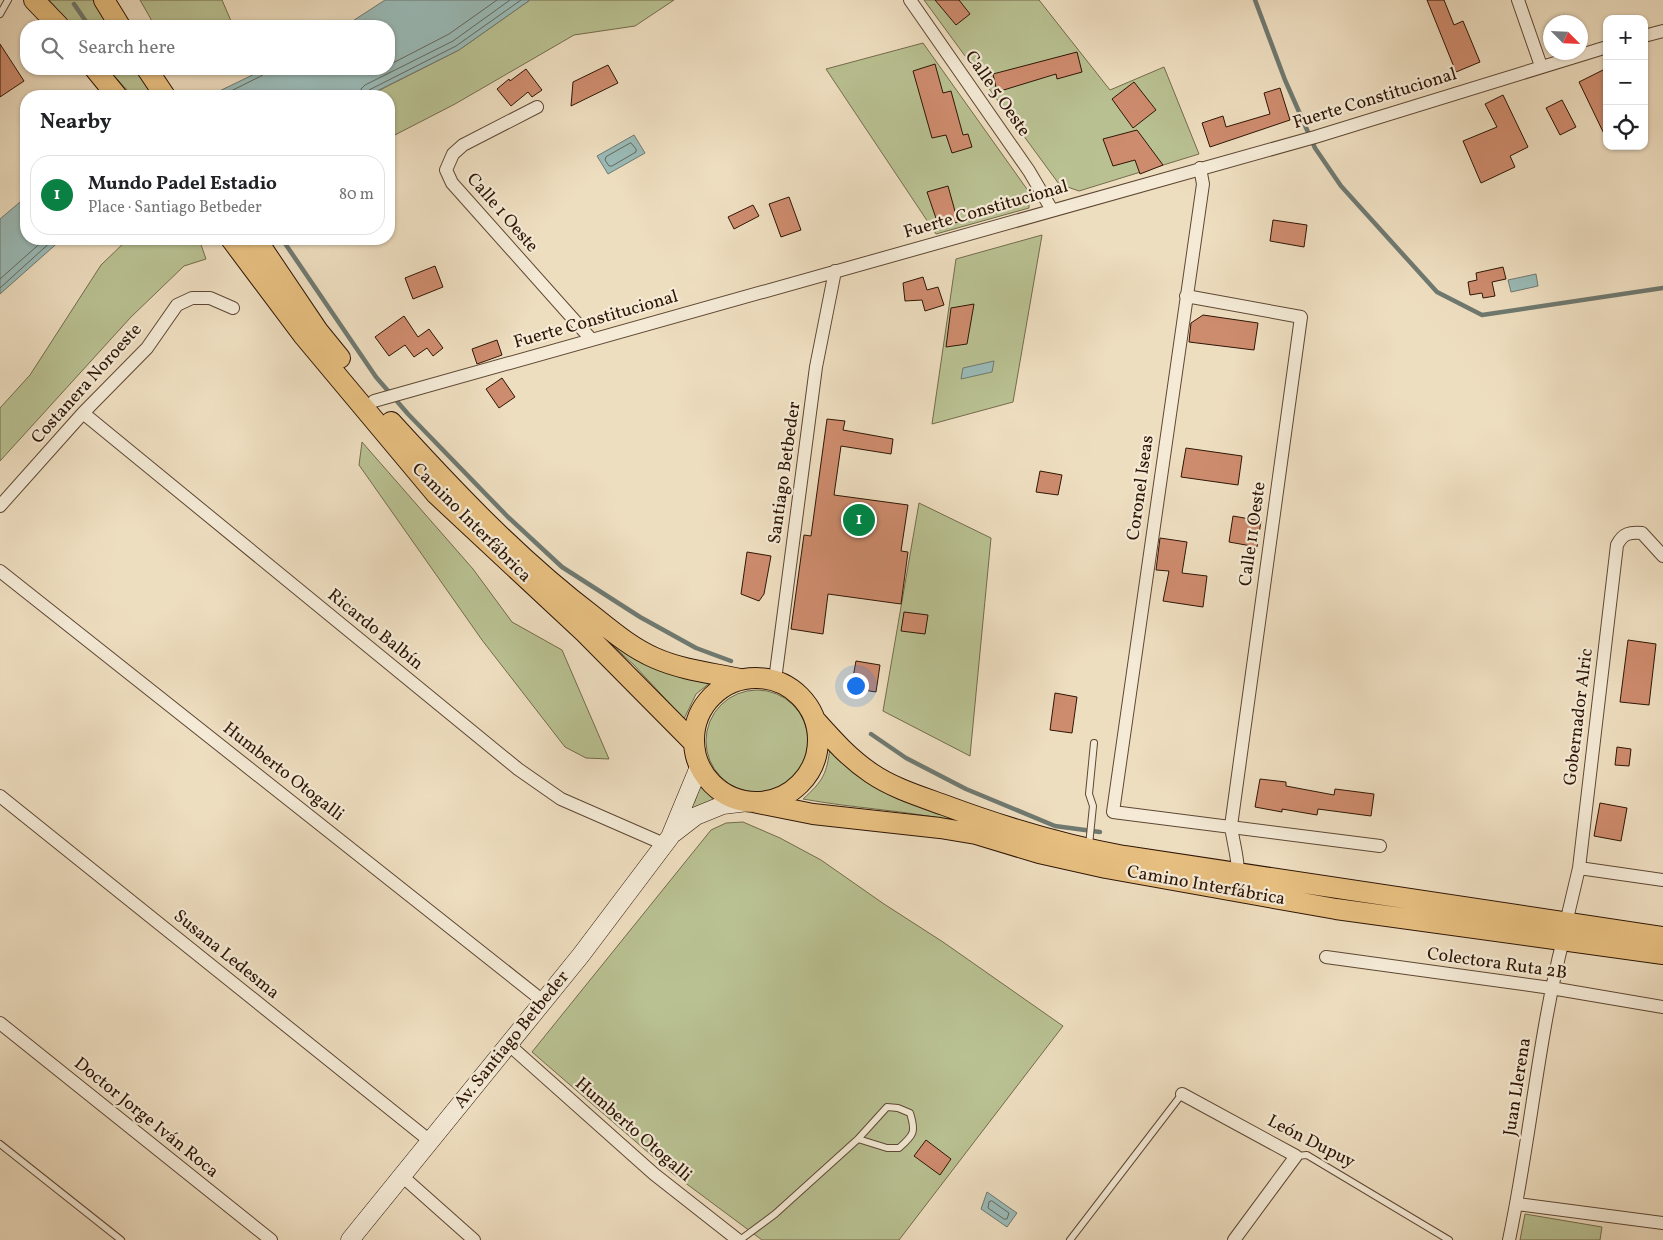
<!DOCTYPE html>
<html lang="en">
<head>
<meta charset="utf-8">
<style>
	:root { --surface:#fff; --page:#f6f6f6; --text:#202124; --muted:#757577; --line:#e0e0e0; --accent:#0b8043 }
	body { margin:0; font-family:Vollkorn,serif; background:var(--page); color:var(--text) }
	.controls { position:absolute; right:15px; top:15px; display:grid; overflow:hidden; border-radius:10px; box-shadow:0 1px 4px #0004 }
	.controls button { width:45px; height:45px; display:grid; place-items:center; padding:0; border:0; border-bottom:1px solid var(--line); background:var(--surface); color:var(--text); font:25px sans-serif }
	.compass { position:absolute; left:1543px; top:15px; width:45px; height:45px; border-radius:50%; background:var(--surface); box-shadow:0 1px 4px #0004; rotate:114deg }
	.you { position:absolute; left:855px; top:685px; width:18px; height:18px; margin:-12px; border:4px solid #fff; border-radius:50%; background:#1a73e8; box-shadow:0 0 0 8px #1a73e833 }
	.badge { display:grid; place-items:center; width:32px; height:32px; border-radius:50%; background:var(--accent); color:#fff; font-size:16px; font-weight:700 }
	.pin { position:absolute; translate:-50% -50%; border:2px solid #fff; box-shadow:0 1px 5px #0006 }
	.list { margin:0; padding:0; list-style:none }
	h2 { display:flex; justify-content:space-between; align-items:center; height:65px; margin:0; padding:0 20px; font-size:21px }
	h2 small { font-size:16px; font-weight:400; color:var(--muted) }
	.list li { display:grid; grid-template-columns:32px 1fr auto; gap:15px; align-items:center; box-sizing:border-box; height:80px; margin:0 10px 10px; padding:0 10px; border:1px solid var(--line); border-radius:20px }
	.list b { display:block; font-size:19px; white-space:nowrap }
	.list p { margin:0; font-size:16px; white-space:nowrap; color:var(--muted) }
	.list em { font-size:16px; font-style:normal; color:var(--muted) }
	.icon { flex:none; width:28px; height:28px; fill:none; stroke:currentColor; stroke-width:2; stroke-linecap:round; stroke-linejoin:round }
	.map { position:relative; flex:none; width:1663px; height:1240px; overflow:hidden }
	.search { position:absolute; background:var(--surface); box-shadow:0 1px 4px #0004; left:20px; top:20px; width:375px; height:55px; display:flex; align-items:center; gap:12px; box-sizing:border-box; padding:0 18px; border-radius:20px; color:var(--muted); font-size:19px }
	.panel { position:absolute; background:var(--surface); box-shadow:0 1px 4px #0004; left:20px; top:90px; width:375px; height:155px; border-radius:20px }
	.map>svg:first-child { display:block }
	.green { fill:#b9c192; stroke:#746b4b }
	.water { fill:#9abbb8; stroke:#6f7970 }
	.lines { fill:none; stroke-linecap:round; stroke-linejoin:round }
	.shore { stroke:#64685e; stroke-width:1 }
	.stream { stroke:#6f7970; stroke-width:4.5 }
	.building { fill:#ce8c6e; stroke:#2e1504 }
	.service-casing { stroke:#5e4733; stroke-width:8 }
	.minor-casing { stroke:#5e4733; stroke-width:14 }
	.secondary-casing { stroke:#2e1504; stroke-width:19 }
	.primary-casing { stroke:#2e1504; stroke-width:22 }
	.service { stroke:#f4ead6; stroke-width:6 }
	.minor { stroke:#f4ead6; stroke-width:12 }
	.secondary { stroke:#f4ead6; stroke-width:18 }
	.primary { stroke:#e7bf80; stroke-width:20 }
	.labels { text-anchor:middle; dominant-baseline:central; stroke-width:4.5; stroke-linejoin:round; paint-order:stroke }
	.street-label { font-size:18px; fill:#2e1504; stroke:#f4ead6 }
</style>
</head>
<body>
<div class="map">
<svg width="1663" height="1240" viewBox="0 0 1663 1240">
	<rect width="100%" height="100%" fill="#eedec0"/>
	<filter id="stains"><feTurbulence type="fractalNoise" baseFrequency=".004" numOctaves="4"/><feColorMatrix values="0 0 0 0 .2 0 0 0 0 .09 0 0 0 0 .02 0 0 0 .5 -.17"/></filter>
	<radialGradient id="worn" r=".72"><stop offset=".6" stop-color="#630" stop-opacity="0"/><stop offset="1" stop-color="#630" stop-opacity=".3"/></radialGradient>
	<path class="green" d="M50 0H97L113 26H67L43 2Z
		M140 0H222L231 21 228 26H167L152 21Z
		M530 0H674L635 26 574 35 455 104 389 138V96H368L459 50Z
		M924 0H1039L1110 90 1164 67 1199 154 1079 191 1059 184Z
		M923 43 1029 192V208L936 234 826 69Z
		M107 69H141L159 96H133Z
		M1042 235 1013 402 932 424 956 259Z
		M128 239H199L206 259 184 266 131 317 0 461V408L30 375 101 265Z
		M248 239 355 385 421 462 516 554 598 627 636 654 685 673 715 679 696 694 684 719 634 665 517 558 414 460 351 385 243 241Z
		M362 442 473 569 512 622 562 650 609 759 586 758 565 747 482 640 359 465Z
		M919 503 991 538 970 756 883 711Z
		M706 741a51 51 0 1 1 102 0a51 51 0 1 1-102 0Z
		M830 747 1038 846C1009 837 980 826 950 820 901 810 852 808 803 799 823 781 827 774 830 747Z
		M701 781 710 790 723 798 683 820 695 801Z
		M743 822 780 838 821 860 884 904 943 942 1063 1026 899 1240H762L672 1173 532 1052 711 830 726 823Z
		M1525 1214 1602 1227 1600 1240H1520Z"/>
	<path class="water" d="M385 0H530L459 50 367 96H209L265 69H389V26H345Z
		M634 135 645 153 608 174 597 156Z
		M26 197V239H62L0 294V219Z
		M1536 274 1538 286 1511 292 1508 280Z
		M994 361 992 372 961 379 963 368Z
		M987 1192 1017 1213 1007 1227 981 1209Z"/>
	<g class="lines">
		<path class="shore" d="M389 65 449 34 497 0
			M221 96 263 75 266 69
			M360 96 361 89 365 85 453 41 510 0
			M366 96 369 90 456 46 521 0
			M631 143 636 149V152L612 166H609L605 160 606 157Z
			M0 279 45 239
			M0 288 54 239
			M992 1201 1009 1213 1007 1219H1004L988 1208 989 1202Z"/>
		<path class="stream" d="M1255 0 1285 80 1315 148 1341 186 1437 292 1482 315 1663 288
			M74 4 89 26
			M282 239 376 377 408 414 508 517 562 567 640 617 696 648 731 661
			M871 734 906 758 966 789 1055 826 1100 832"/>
	</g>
	<path class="building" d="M935 0H959L970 14 956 25Z
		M1427 0H1444L1454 25 1463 21 1480 62 1456 72Z
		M0 44 24 81 0 97Z
		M1077 52 1082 72 1057 79 1056 74 997 92 993 74Z
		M935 64 943 93 951 91 963 135 968 134 972 147 952 153 946 135 932 138 913 71Z
		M608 65 618 83 571 106 573 82Z
		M1607 68V140L1579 82Z
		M526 69 542 90 532 97 528 92 511 106 497 89 509 79 510 81Z
		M1134 82 1156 110 1133 128 1112 99Z
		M1280 88 1290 120 1210 147 1202 123 1223 116 1226 127 1270 114 1264 93Z
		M1503 95 1528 147 1510 156 1515 167 1481 183 1463 141 1497 127 1485 104Z
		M1562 100 1576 127 1560 135 1546 108Z
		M1137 130 1163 165 1140 174 1135 160 1113 166 1103 139Z
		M948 186 958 222 939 227 927 192Z
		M789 197 801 230 781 237 769 204Z
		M753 205 759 216 734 229 728 217Z
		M1273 220 1307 225 1304 247 1270 241Z
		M435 266 443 287 413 299 405 278Z
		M1503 267 1506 279 1492 282 1495 296 1483 298 1482 293 1470 295 1468 282 1477 280 1476 273Z
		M923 277 927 290 938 287 944 305 925 311 922 300 905 301 903 283Z
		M974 304 967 344 946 347 951 308Z
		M1203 315 1258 323 1254 350 1189 342 1191 323Z
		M404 316 418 337 429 329 443 348 433 356 427 348 414 357 405 345 389 356 375 337Z
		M497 340 502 355 477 364 472 349Z
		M502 378 515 397 499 408 486 389Z
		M827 419 845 421 843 430 893 439 891 454 841 446 834 495 908 505 901 551 908 552 901 604 828 594 823 634 791 629 804 535 811 536Z
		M1186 448 1242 456 1238 485 1181 477Z
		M1040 471 1062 475 1058 495 1036 492Z
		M1233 516 1261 521 1257 547 1229 542Z
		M1160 538 1187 542 1182 573 1207 576 1203 607 1163 601 1169 571 1156 570Z
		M747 552 771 556 764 594 759 601 741 594Z
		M904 612 928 615 925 634 901 631Z
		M1628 640 1656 644 1649 705 1620 702Z
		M856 661 880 665 876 692 851 688Z
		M1055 693 1077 697 1072 733 1050 730Z
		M1617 747 1631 749 1629 766 1615 765Z
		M1260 779 1286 782V786L1334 795 1335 789 1374 794 1371 816 1318 809 1317 815 1282 809V812L1255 807Z
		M1600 803 1627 808 1621 841 1594 836Z
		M926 1140 951 1159 940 1175 914 1156Z"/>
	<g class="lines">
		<g class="service-casing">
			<path id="service" d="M0 14 8 0
				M1089 845 1093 806 1089 794 1094 743
				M0 1144 121 1240
				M1296 1156 1307 1155 1449 1240
				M740 1240 775 1214 858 1139 887 1107 898 1108 910 1113C916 1132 914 1135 899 1148H887L858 1139
				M1070 1240 1182 1094"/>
		</g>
		<g class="minor-casing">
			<path id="minor" d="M910 0 1029 171 1052 210
				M1518 0 1541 66
				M1644 36 1663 31
				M537 107 463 145 453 154 446 170 452 183 591 339
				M1200 168 1203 184 1113 812 1380 846
				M1186 296 1301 317 1231 826C1233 842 1238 857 1238 873
				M374 401 1315 137 1607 47
				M83 413 518 769 561 799 664 844
				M0 506 83 413 147 348 177 305 192 298H210L233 308
				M0 571 543 1001
				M775 680 816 367 835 271
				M0 796 430 1141
				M1579 868 1663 880
				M1566 923 1579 868 1617 545C1623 533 1630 532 1642 533L1663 556
				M1326 957 1551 988 1663 1007
				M0 1023 271 1240
				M508 1044 654 1174 738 1240
				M1182 1094 1296 1156 1234 1240
				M402 1176 474 1240
				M1517 1204 1663 1223
				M1509 1240C1530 1141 1538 1039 1563 940"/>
		</g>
		<g class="secondary-casing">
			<path id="secondary" d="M674 833 696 816 723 805 748 802
				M350 1240 581 955 670 837 699 767"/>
		</g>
		<g class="primary-casing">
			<path id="primary" d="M34 0 59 26
				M104 0 120 26
				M95 69 117 96
				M147 69 165 96
				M231 239 303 335 436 494 585 633 694 743
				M256 239 318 331 340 358
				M391 422C454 491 519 560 593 616 613 632 632 648 655 658 682 670 712 673 740 679
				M694 740a62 62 0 1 1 124 0a62 62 0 1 1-124 0Z
				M816 721C833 740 849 758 871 773 893 788 919 796 944 805 1003 827 1062 845 1124 856L1663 937
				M753 802 813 814 940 828 976 834 1039 853 1106 868 1336 909 1663 954"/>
		</g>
		<use href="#service" class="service"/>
		<use href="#minor" class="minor"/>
		<use href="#secondary" class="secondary"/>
		<use href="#primary" class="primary"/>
	</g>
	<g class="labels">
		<g class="street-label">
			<text transform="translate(997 94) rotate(55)">Calle 5 Oeste</text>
			<text transform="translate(1375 99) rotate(-17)">Fuerte Constitucional</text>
			<text transform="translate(986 210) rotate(-16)">Fuerte Constitucional</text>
			<text transform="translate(502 213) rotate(49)">Calle 1 Oeste</text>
			<text transform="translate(596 320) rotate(-16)">Fuerte Constitucional</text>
			<text transform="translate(87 384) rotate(-48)">Costanera Noroeste</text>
			<text transform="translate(785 473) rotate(-82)">Santiago Betbeder</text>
			<text transform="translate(1141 488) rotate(-82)">Coronel Iseas</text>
			<text transform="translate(471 523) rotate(45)">Camino Interfábrica</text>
			<text transform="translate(1253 534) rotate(-82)">Calle 11 Oeste</text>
			<text transform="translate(375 630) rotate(39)">Ricardo Balbín</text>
			<text transform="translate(1579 717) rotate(-83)">Gobernador Alric</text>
			<text transform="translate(283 772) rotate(38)">Humberto Otogalli</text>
			<text transform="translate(1206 886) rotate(10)">Camino Interfábrica</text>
			<text transform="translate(226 955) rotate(39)">Susana Ledesma</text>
			<text transform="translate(1497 964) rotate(8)">Colectora Ruta 2B</text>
			<text transform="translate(512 1040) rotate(-51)">Av. Santiago Betbeder</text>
			<text transform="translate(1518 1087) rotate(-81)">Juan Llerena</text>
			<text transform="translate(146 1118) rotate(39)">Doctor Jorge Iván Roca</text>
			<text transform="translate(633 1130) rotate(41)">Humberto Otogalli</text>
			<text transform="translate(1311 1142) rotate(27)">León Dupuy</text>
		</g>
	</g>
	<rect width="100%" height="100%" filter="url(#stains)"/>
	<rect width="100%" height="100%" fill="url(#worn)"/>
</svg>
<div class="controls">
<button>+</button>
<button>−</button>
<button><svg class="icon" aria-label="locate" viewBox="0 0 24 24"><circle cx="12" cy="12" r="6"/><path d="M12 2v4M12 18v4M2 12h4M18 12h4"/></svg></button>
</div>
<svg class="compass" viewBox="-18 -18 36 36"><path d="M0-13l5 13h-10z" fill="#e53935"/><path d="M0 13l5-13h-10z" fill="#757577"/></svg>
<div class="you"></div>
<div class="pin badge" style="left:859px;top:520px">1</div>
<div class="search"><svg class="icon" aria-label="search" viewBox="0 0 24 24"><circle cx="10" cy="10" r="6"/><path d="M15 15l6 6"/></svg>Search here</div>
<section class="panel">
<h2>Nearby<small></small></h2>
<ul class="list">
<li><span class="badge">1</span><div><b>Mundo Padel Estadio</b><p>Place · Santiago Betbeder</p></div><em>80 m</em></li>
</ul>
</section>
</div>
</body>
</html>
